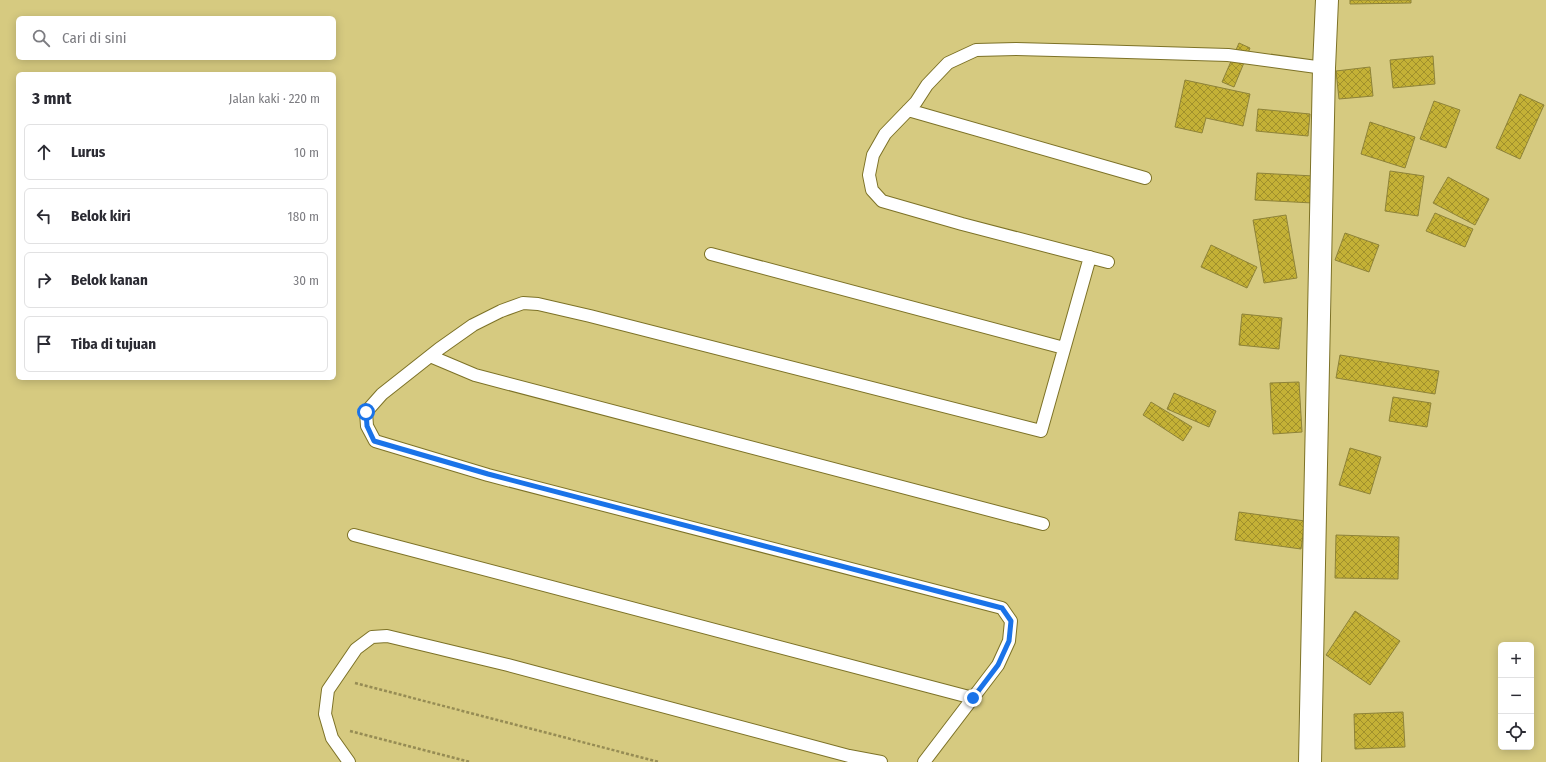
<!DOCTYPE html>
<html lang="id">
<head>
<meta charset="utf-8">
<style>
	:root { --surface:#fff; --page:#f7f7f7; --text:#2b2b33; --muted:#7c7c81; --line:#e1e1e2 }
	body { margin:0; font-family:"Fira Sans Condensed",sans-serif; background:var(--page); color:var(--text) }
	.controls { position:absolute; right:12px; bottom:12px; display:grid; overflow:hidden; border-radius:6px; box-shadow:0 2px 10px #0003 }
	.controls button { width:36px; height:36px; display:grid; place-items:center; padding:0; border:0; border-bottom:1px solid var(--line); background:var(--surface); color:var(--text); font:20px sans-serif }
	.stop { position:absolute; width:12px; height:12px; margin:-9px; border:3px solid #1a73e8; border-radius:50%; background:#fff }
	.stop.end { background:#1a73e8; border-color:#fff; box-shadow:0 1px 4px #0008 }
	.list { margin:0; padding:0; list-style:none }
	h2 { display:flex; justify-content:space-between; align-items:center; height:52px; margin:0; padding:0 16px; font-size:17px }
	h2 small { font-size:13px; font-weight:400; color:var(--muted) }
	.list li { display:grid; grid-template-columns:26px 1fr auto; gap:12px; align-items:center; box-sizing:border-box; height:56px; margin:0 8px 8px; padding:0 8px; border:1px solid var(--line); border-radius:6px }
	.list b { display:block; font-size:15px; white-space:nowrap }
	.list em { font-size:13px; font-style:normal; color:var(--muted) }
	.icon { flex:none; width:22px; height:22px; fill:none; stroke:currentColor; stroke-width:2; stroke-linecap:round; stroke-linejoin:round }
	.map { position:relative; flex:none; width:1546px; height:762px; overflow:hidden }
	.search { position:absolute; background:var(--surface); box-shadow:0 2px 10px #0003; left:16px; top:16px; width:320px; height:44px; display:flex; align-items:center; gap:10px; box-sizing:border-box; padding:0 14px; border-radius:6px; color:var(--muted); font-size:15px }
	.panel { position:absolute; background:var(--surface); box-shadow:0 2px 10px #0003; left:16px; top:72px; width:320px; height:308px; border-radius:6px }
	.map>svg:first-child { display:block }
	.building { fill:url(#building-cross-hatch); stroke:#8e8339 }
	.lines { fill:none; stroke-linecap:round; stroke-linejoin:round }
	.lane-casing { stroke:#7d7227; stroke-width:14 }
	.secondary-casing { stroke:#7d7227; stroke-width:24 }
	.path { stroke:#968c54; stroke-width:2.5; stroke-dasharray:3 2; stroke-linecap:butt }
	.lane { stroke:#fff; stroke-width:12 }
	.secondary { stroke:#fff; stroke-width:22 }
	.route { stroke:#1a73e8; stroke-width:5 }
</style>
</head>
<body>
<div class="map">
<svg width="1546" height="762" viewBox="0 0 1546 762">
	<defs>
		<pattern id="building-cross-hatch" width="8" height="8" patternUnits="userSpaceOnUse"><rect width="8" height="8" fill="#c4b136"/><path d="M0 0l8 8M0 8l8-8" fill="none" stroke="#a0902c"/></pattern>
	</defs>
	<rect width="100%" height="100%" fill="#d6ca80"/>
	<path class="building" d="M1350 0H1411V3L1350 4Z
		M1239 43 1250 48 1234 87 1222 82Z
		M1433 56 1435 84 1393 88 1390 60Z
		M1370 67 1373 96 1339 99 1336 71Z
		M1185 80 1250 94 1243 126 1206 118 1202 133 1175 127Z
		M1520 94 1544 105 1520 159 1496 148Z
		M1434 101 1460 110 1446 148 1420 139Z
		M1258 109 1310 114 1308 136 1256 131Z
		M1370 122 1415 137 1405 168 1361 154Z
		M1390 171 1424 176 1418 216 1385 211Z
		M1257 173 1314 176 1313 203 1255 200Z
		M1448 177 1489 199 1475 225 1433 203Z
		M1435 213 1473 229 1465 247 1426 231Z
		M1286 215 1297 278 1264 283 1253 220Z
		M1345 233 1379 245 1369 272 1335 260Z
		M1211 245 1257 267 1247 288 1201 267Z
		M1242 314 1282 318 1279 349 1239 345Z
		M1340 355 1439 371 1435 394 1336 378Z
		M1299 382 1302 432 1273 434 1270 383Z
		M1174 393 1216 411 1209 427 1167 409Z
		M1393 397 1431 403 1427 427 1389 421Z
		M1151 402 1192 427 1183 441 1143 415Z
		M1350 448 1381 457 1370 494 1339 485Z
		M1239 512 1305 521 1301 549 1235 540Z
		M1336 535 1399 537 1398 579 1335 578Z
		M1355 611 1400 641 1370 685 1326 655Z
		M1403 712 1405 747 1355 749 1354 714Z"/>
	<g class="lines">
		<g class="lane-casing">
			<path id="lane" d="M908 110 1145 178
				M711 254 1064 348
				M1108 262 962 224 882 201 872 190 869 175 873 155 885 134 916 102 927 85 948 63 976 50 1016 49 1093 51 1228 55 1324 68
				M430 356 475 375 1043 524
				M354 535 973 698
				M349 762 332 738 325 714 328 690 356 649 372 637 387 636 508 665 849 756 881 762
				M924 762 998 665 1009 641 1011 621 1002 608 488 475 375 441 367 426 366 412 382 394 439 349 473 325 501 311 523 303 538 304 590 316 1041 431 1090 257"/>
		</g>
		<g class="secondary-casing">
			<path id="secondary" d="M1310 762 1324 68 1327 0"/>
		</g>
		<path class="path" d="M355 683 659 762
			M350 731 470 762"/>
		<use href="#lane" class="lane"/>
		<use href="#secondary" class="secondary"/>
	</g>
	<g class="lines">
		<path class="route" d="M366 412 367 426 374 441 488 474 1002 608 1011 621 1009 641 998 665 973 698"/>
	</g>
</svg>
<div class="controls">
<button>+</button>
<button>−</button>
<button><svg class="icon" aria-label="locate" viewBox="0 0 24 24"><circle cx="12" cy="12" r="6"/><path d="M12 2v4M12 18v4M2 12h4M18 12h4"/></svg></button>
</div>
<div class="stop" style="left:366px;top:412px"></div>
<div class="stop end" style="left:973px;top:698px"></div>
<div class="search"><svg class="icon" aria-label="search" viewBox="0 0 24 24"><circle cx="10" cy="10" r="6"/><path d="M15 15l6 6"/></svg>Cari di sini</div>
<section class="panel">
<h2>3 mnt<small>Jalan kaki · 220 m</small></h2>
<ul class="list">
<li><svg class="icon" aria-label="ahead" viewBox="0 0 24 24"><path d="M12 20V5M6 11l6-6 6 6"/></svg><div><b>Lurus</b></div><em>10 m</em></li>
<li><svg class="icon" aria-label="left" viewBox="0 0 24 24"><path d="M17 20v-9H6M10 6l-5 5 5 5"/></svg><div><b>Belok kiri</b></div><em>180 m</em></li>
<li><svg class="icon" aria-label="right" viewBox="0 0 24 24"><path d="M7 20v-9h11M14 6l5 5-5 5"/></svg><div><b>Belok kanan</b></div><em>30 m</em></li>
<li><svg class="icon" aria-label="arrive" viewBox="0 0 24 24"><path d="M6 21V4h12l-3 4 3 4H6"/></svg><div><b>Tiba di tujuan</b></div></li>
</ul>
</section>
</div>
</body>
</html>
